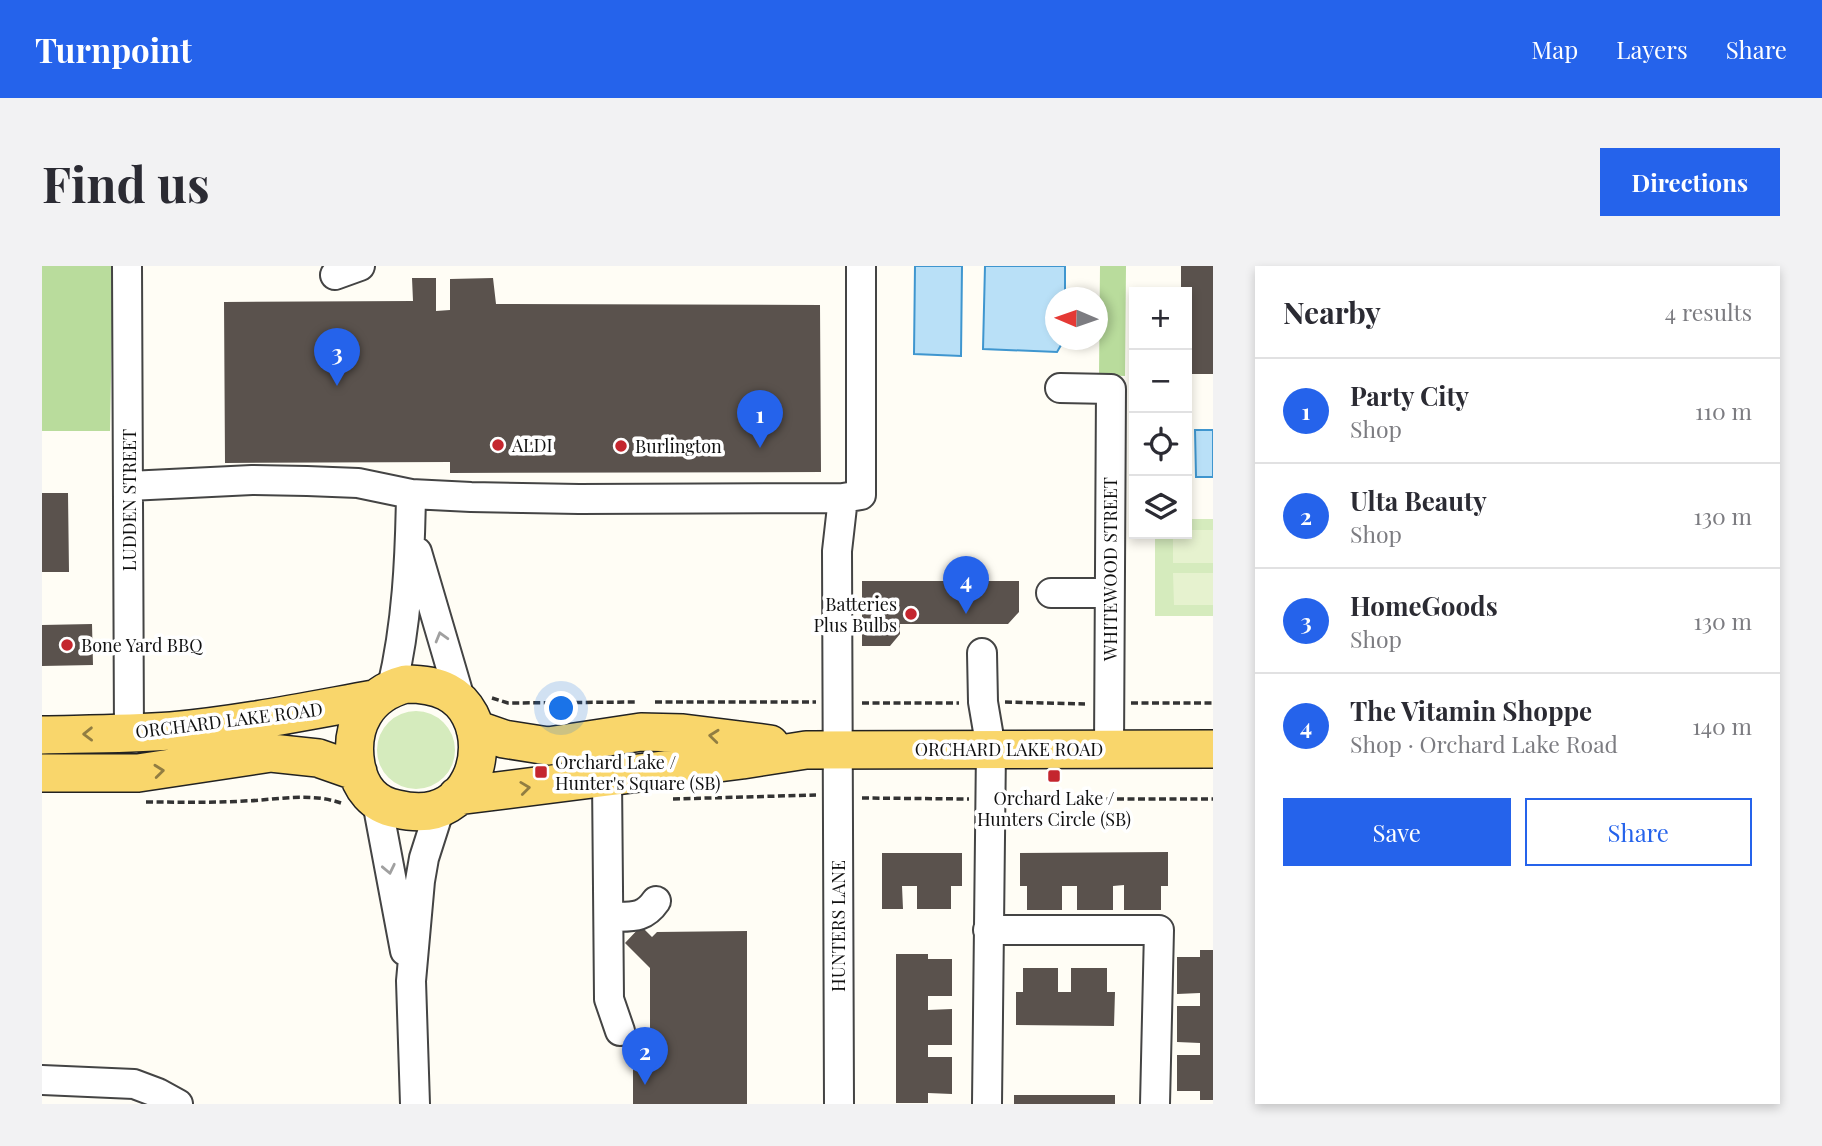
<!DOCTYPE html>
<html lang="en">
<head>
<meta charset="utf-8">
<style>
	:root { --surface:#fff; --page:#f2f2f3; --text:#2b2b33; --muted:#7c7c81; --line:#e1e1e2; --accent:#2563eb }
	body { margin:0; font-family:"Playfair Display",serif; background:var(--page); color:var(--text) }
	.controls { position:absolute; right:21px; top:21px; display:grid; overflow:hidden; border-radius:0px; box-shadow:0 4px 10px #0003 }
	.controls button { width:63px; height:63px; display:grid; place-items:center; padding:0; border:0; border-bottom:2px solid var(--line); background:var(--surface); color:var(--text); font:35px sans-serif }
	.compass { position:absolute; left:1003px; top:21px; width:63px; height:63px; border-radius:50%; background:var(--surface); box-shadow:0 4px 10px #0003; rotate:272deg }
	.you { position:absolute; left:520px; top:443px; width:24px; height:24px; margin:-18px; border:5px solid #fff; border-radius:50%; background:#1a73e8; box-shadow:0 0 0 10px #1a73e833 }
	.badge { display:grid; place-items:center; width:46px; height:46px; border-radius:50%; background:var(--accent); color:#fff; font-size:23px; font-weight:700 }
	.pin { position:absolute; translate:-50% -58px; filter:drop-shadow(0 2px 4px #0008) }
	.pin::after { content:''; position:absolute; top:37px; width:24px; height:21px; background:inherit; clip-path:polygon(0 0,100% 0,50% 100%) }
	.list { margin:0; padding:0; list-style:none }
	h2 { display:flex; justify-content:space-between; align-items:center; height:91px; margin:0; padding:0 28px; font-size:30px }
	h2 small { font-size:23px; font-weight:400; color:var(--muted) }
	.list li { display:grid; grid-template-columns:46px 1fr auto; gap:21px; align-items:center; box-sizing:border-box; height:105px; padding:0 28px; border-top:2px solid var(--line) }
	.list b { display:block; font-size:26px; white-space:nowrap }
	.list p { margin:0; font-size:23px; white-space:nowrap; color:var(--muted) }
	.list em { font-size:23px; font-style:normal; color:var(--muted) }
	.actions { display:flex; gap:14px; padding:21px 28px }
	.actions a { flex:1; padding:16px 0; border:2px solid var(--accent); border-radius:0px; text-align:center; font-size:24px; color:var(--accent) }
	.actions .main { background:var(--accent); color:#fff }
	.icon { flex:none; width:38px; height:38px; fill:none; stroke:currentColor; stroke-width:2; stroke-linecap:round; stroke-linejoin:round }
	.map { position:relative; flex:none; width:1171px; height:838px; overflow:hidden; border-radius:0px }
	header { display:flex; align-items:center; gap:42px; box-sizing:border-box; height:98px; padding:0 35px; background:var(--accent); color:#fff }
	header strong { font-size:33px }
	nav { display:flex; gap:38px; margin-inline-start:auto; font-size:24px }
	.intro { display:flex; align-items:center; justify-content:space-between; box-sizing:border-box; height:168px; padding:0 42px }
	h1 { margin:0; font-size:49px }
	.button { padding:18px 32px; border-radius:0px; background:var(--accent); color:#fff; font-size:24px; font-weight:700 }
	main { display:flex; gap:42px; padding:0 42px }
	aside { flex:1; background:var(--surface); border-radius:0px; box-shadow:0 4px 10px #0003 }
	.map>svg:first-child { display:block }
	.green { fill:#d5ebbd }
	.forest { fill:#b9dc9c }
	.pitch { fill:#e6f2cf }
	.water { fill:#b9e0f7; stroke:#3f96cf; stroke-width:2 }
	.building { fill:#5a524d }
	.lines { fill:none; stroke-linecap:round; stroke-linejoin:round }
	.minor-casing { stroke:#444; stroke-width:32 }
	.major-casing { stroke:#222; stroke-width:40 }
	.path { stroke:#333; stroke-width:3.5; stroke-dasharray:7 3.5; stroke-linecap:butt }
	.minor { stroke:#fff; stroke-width:28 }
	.major { stroke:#f9d66b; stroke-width:37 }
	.oneway { stroke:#a0a0a0 }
	.oneway2 { stroke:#917d42 }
	.poi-dot { fill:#c4262e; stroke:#fff; stroke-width:2.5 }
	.labels { text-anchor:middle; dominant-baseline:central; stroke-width:7; stroke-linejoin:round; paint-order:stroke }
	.poi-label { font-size:18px; fill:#111; stroke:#fff; text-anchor:start }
	.street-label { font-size:18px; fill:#111; stroke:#fff }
</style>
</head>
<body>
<header>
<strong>Turnpoint</strong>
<nav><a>Map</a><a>Layers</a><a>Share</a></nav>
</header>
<div class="intro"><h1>Find us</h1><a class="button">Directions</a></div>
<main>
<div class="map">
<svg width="1171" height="838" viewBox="0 0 1171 838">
	<rect width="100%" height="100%" fill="#fffdf5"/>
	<path class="green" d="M1145 253H1171V350H1113V268H1145Z
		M335 484a39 39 0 1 1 78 0a39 39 0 1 1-78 0Z"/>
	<path class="forest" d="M0 0H71L68 165H0Z
		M1058 0H1084L1083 110 1057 109Z"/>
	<path class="pitch" d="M1145 264H1171V297H1131V268H1145Z
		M1131 307H1171V339H1132Z"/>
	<path class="water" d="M873 0H920L919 90 872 88Z
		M943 0H1023V31L1014 32V74H1022L1015 86 941 83Z
		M1153 164H1171V211H1154Z"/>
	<path class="building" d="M1139 0H1171V108H1145V26H1139Z
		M370 12H394V45L408 44V13L451 12 454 38 778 39 779 206 408 207V196L183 197 182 36 371 35Z
		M0 227H26L27 306H0Z
		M820 315H977V346L966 358H858V368L848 380H820Z
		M50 358 51 399 0 400V359Z
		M1126 586V620H1119V644H1082V619L1071 620V644H1035V620H1020V644H985V620H978V587Z
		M840 587H920V620H909V643H875V620H860L861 643H840Z
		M599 660 610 671 615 666 705 665V838H591V782L608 766V702L583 677Z
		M1158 684H1171V834H1158V825H1135V789H1158V777L1135 776V740H1158V727L1135 728V691H1158Z
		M854 688H886V693H910V730H886V744L910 743V779H886V791H910V828L886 827V837H854Z
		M981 702H1016V726H1029V702H1065V726H1073L1072 760 974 759V726H981Z
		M972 829H1073V838H972Z"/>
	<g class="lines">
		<g class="minor-casing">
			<path id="minor" d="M85 0 87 468
				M293 9 318 0
				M1018 122 1069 123 1067 483
				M87 220 210 214 265 215 316 217 369 228 429 231 537 233 801 232 819 229V0
				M375 286 419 436
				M1009 327H1067
				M940 387 941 436 949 483 945 838
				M350 421C365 358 368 293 369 228
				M565 512 567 733 578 765
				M335 536 363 685
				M567 651C588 650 601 654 614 635
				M946 664H1117L1113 838
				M0 814 92 818 116 827 136 838
				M373 838 369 715 378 615 382 592 398 542
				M797 838 795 285 801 232"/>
		</g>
		<g class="major-casing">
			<path id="major" d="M364 418C377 418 392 419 405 426 446 447 445 515 406 538 390 548 372 547 355 543 332 539 318 522 314 499 307 460 325 428 364 418Z
				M433 463 462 473 506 480 599 466 641 467 728 478
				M0 469C43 468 86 468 129 465 197 459 265 445 332 433
				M0 507H96L229 487 276 492 316 506
				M415 530 700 494 764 484 1171 483"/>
		</g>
		<path class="path" d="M450 432 466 437 595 436
			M613 436H774
			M963 436 1043 438
			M820 437H917
			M1089 437H1171
			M820 532 927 533
			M631 533 774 529
			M970 533H1171
			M104 536C137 536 169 537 202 535 235 534 267 526 299 537"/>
		<use href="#minor" class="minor"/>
		<use href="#major" class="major"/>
	</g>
	<defs><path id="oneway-chevron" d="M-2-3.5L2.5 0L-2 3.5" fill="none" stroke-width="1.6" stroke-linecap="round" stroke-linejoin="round" transform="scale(1.75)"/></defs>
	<g class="oneway">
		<use href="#oneway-chevron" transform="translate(399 371) rotate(-106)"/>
		<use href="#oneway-chevron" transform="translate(347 603) rotate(78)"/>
	</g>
	<g class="oneway2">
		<use href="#oneway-chevron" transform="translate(46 468) rotate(179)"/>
		<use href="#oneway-chevron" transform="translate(672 470) rotate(-174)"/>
		<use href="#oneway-chevron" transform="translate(117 505) rotate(-6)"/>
		<use href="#oneway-chevron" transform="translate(483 522) rotate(-7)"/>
	</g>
	<g class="poi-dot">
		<circle cx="456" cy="179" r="7"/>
		<circle cx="579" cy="180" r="7"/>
		<circle cx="869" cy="348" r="7"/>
		<circle cx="25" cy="379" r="7"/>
		<rect x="492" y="499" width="14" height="14" rx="3.5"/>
		<rect x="1005" y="503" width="14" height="14" rx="3.5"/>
	</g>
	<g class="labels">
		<g class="poi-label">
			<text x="470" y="179">ALDI</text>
			<text x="593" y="180">Burlington</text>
			<text x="855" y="338" text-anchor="end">Batteries<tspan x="855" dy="21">Plus Bulbs</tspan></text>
			<text x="39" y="379">Bone Yard BBQ</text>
			<text x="513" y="496">Orchard Lake /<tspan x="513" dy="21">Hunter's Square (SB)</tspan></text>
			<text x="1012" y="532" text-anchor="middle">Orchard Lake /<tspan x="1012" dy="21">Hunters Circle (SB)</tspan></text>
		</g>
		<g class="street-label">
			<text transform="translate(87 234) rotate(-90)">LUDDEN STREET</text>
			<text transform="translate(1068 303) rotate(-90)">WHITEWOOD STREET</text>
			<text transform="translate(187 454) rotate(-7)">ORCHARD LAKE ROAD</text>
			<text x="967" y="483">ORCHARD LAKE ROAD</text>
			<text transform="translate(796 660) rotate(-90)">HUNTERS LANE</text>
		</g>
	</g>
</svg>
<div class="controls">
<button>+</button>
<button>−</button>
<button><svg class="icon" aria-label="locate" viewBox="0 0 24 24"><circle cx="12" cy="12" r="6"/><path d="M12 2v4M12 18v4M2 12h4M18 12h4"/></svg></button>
<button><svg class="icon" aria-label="layers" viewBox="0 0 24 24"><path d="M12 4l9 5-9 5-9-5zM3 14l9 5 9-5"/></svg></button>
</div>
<svg class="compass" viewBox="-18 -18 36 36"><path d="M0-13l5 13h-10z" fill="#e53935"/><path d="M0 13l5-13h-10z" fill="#7c7c81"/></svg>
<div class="you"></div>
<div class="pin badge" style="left:718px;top:182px">1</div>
<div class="pin badge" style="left:603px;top:819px">2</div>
<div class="pin badge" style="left:295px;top:120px">3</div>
<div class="pin badge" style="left:924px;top:348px">4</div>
</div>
<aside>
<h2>Nearby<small>4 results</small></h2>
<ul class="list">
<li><span class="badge">1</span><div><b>Party City</b><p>Shop</p></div><em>110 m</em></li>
<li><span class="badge">2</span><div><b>Ulta Beauty</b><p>Shop</p></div><em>130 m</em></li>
<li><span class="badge">3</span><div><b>HomeGoods</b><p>Shop</p></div><em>130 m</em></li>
<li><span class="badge">4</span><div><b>The Vitamin Shoppe</b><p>Shop · Orchard Lake Road</p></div><em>140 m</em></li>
</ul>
<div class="actions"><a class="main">Save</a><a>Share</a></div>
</aside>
</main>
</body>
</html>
